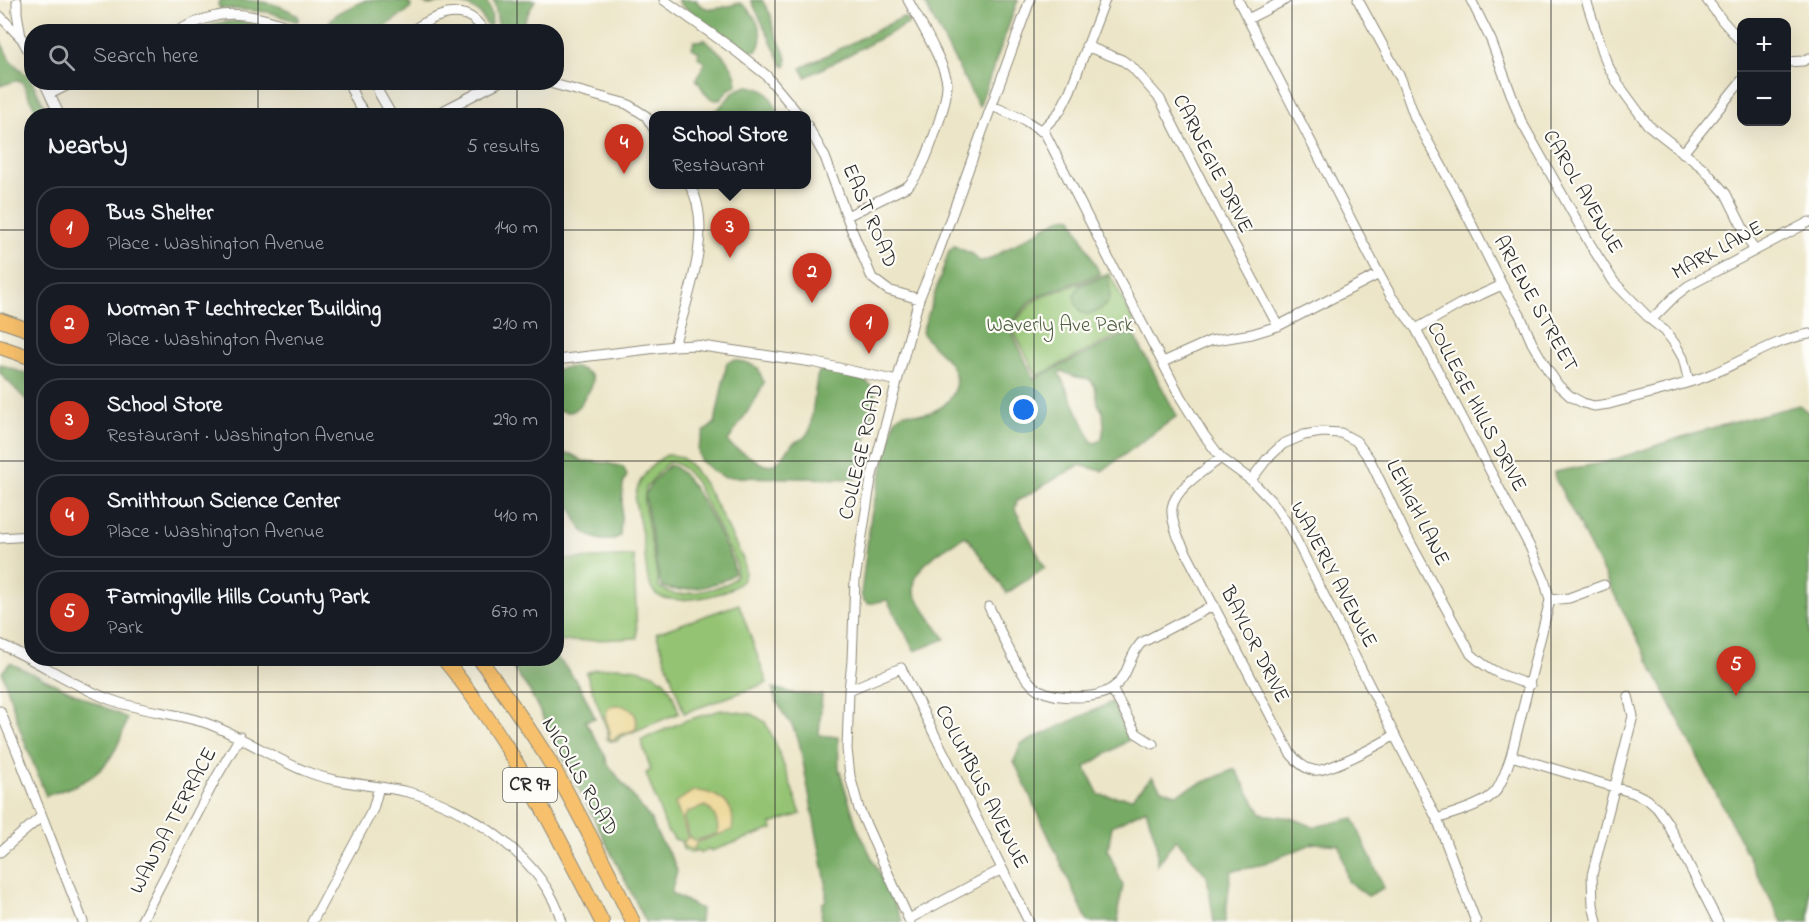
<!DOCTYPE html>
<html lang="en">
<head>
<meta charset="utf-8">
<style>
	:root { --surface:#171b24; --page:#242831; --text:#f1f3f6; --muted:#9ea1a6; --line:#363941; --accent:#c8321e }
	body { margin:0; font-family:"Indie Flower",sans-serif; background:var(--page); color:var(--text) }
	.controls { position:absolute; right:18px; top:18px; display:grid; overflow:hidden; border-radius:12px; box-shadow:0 6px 24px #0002 }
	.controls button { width:54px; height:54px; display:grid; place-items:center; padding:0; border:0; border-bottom:2px solid var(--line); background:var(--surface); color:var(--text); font:30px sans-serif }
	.you { position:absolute; left:1024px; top:410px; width:21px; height:21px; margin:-15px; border:4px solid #fff; border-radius:50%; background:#1a73e8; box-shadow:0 0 0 9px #1a73e833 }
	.badge { display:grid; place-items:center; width:39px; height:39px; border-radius:50%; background:var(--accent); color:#fff; font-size:20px; font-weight:700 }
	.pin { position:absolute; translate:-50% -50px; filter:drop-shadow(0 2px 3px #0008) }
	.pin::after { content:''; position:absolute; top:32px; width:21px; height:18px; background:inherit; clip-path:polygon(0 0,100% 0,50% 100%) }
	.popup { position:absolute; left:649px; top:111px; width:162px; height:78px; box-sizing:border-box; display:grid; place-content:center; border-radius:12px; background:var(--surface); filter:drop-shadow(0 2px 4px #0005); font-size:20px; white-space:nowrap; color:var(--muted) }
	.popup b { font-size:22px; color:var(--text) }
	.popup::after { content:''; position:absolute; left:50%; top:100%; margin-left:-12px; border:12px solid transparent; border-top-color:var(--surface) }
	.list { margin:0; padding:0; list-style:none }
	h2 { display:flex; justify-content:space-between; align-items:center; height:78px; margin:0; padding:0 24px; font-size:26px }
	h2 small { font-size:20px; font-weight:400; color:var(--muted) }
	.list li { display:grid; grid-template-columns:39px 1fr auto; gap:18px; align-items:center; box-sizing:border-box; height:84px; margin:0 12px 12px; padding:0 12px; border:2px solid var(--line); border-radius:24px }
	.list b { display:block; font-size:22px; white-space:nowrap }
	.list p { margin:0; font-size:20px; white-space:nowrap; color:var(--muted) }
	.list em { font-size:20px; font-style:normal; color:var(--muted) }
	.icon { flex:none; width:33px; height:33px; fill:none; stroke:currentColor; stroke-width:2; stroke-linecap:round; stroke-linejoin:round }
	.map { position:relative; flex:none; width:1809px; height:922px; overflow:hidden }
	.search { position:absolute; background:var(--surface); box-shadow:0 6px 24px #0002; left:24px; top:24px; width:540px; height:66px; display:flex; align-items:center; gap:15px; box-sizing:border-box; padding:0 21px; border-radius:24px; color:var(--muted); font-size:22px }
	.panel { position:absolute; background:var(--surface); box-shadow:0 6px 24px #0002; left:24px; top:108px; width:540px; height:558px; border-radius:24px }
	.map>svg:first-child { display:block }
	.green { fill:#94c473; stroke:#60784f; stroke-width:1.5; fill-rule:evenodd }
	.forest { fill:#77aa65; stroke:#516a48; stroke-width:1.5; fill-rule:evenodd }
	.sand { fill:#eeda9e; stroke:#8c8264; stroke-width:1.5; fill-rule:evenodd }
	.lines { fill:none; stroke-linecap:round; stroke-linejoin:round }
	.minor-casing { stroke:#8c8879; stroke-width:11 }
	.highway-casing { stroke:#8c8879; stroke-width:16 }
	.minor { stroke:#fff; stroke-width:9 }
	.highway { stroke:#f7c06c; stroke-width:14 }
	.grid { fill:none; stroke:#2b2b2b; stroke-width:1.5; stroke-opacity:0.55 }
	.labels { text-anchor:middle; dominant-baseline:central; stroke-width:4.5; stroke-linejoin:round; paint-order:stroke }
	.shield { fill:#fdfcf7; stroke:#6a6a68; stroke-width:1.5 }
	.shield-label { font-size:20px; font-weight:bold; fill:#2b2b2b }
	.street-label { font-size:21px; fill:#2b2b2b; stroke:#fdfcf7 }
	.park-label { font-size:21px; fill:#506144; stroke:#fdfcf7 }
</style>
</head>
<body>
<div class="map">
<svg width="1809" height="922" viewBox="0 0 1809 922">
	<rect width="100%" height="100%" fill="#fdfcf7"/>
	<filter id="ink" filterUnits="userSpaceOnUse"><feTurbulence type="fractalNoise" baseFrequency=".0167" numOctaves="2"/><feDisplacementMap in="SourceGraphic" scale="12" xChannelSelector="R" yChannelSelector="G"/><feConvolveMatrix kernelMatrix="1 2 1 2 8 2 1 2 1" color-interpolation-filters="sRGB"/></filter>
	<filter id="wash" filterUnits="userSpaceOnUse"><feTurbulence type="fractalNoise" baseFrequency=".008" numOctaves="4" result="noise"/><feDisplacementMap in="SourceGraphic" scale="24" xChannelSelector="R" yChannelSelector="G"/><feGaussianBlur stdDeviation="1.35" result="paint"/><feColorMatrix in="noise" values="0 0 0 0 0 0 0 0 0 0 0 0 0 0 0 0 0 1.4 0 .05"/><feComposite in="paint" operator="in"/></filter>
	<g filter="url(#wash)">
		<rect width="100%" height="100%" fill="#ece5c7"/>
		<path class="green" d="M1109 273 1136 326 1037 376 1011 326 1034 301 1041 297Z
			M667 455C671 455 676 455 680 457 702 468 731 536 743 559 744 565 746 572 744 578 736 595 667 609 654 592 645 580 646 560 644 547 642 531 638 516 635 501 635 483 651 463 667 455ZM668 462C680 462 688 473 695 481L736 563C736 567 737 572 735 577 729 587 693 594 681 594 673 595 666 591 659 587L644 502 646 487Z
			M634 556 637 638 557 642V560Z
			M739 604 767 683 684 713 656 633Z
			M614 667C630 667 653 670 665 682 672 690 676 703 679 713L620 737 617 741H610L607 739 608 732 586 673 596 669Z
			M721 710 752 714 765 722 776 744 801 814 771 824 773 829 711 851 710 849 700 853 698 850 690 853 683 849 681 841 674 839 671 834 668 833 646 773 651 770 641 740 687 720Z"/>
		<path class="forest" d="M222 0C249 0 278 0 298 16V21H295L268 12 220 8 218 5 219 2Z
			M366 0 407 1 411 6 410 9 378 31H327C326 14 352 7 366 0Z
			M419 0H486C490 7 494 19 490 26L487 25C484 21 482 16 479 13 466 0 445 2 427 5Z
			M493 0H535L519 31 501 32 499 31 495 5Z
			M678 0H697V2C708 15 726 6 740 3 755 12 767 34 757 50L747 52 681 5Z
			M751 0H762L771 15 773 28 787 58 786 66H783Z
			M923 0H1018L979 107Z
			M903 17 906 18 908 24 806 77 801 68Z
			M237 21 274 26 289 32H196L218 23Z
			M0 40 10 60 30 78 49 115H38L22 82 18 80 0 86Z
			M706 40C720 53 737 65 737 86L729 89 720 100C705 101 704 89 696 79L705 63 698 57 699 52 692 48 694 41Z
			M747 86C770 88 770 97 780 115H706L717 110 735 91Z
			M1067 217 1072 218 1100 274 1038 296 1030 302 1009 326 1034 379 1132 331 1177 416 1102 471 1079 465 1017 501 1015 509 1045 568 1007 593 966 536C948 546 904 569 916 596 924 611 936 625 945 639L915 651 887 600 868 604 863 600 861 594 871 515 895 420C903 408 913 415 924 414 944 410 959 395 955 375 951 356 931 350 922 332L949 251 954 246 972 254 979 261 988 260 1057 220ZM1061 371 1076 377 1089 379 1095 386 1098 404 1103 412 1104 426 1102 438 1097 443 1092 442 1059 373Z
			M1108 276C1108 282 1111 290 1110 296 1109 306 1092 317 1083 313 1077 309 1075 302 1074 295L1080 285Z
			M735 360 748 363 758 368 764 383 757 397 728 441 730 445 764 465 775 464 784 455 793 443 804 438 810 430 817 377 820 370 865 381C872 385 875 390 876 398L857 479 724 477 712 471 700 460 698 449 704 432 715 423 727 362Z
			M0 364 31 376V405L0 373Z
			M575 367C597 374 597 382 584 398 582 402 579 408 575 410 570 414 563 411 557 410V369Z
			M1799 405 1809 413V922H1782L1555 478 1554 472 1607 462 1697 432Z
			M560 454H571L583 461 607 463 623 467 627 475 623 484 620 536C613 540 606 542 598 539 577 533 578 520 569 504 566 499 561 494 557 489V461Z
			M669 465C691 468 723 542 733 563L734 573C721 586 678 595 662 586L659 579 645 496 650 485Z
			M557 658C575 675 585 695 595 718L585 721 605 755 607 763 651 820 658 836 673 860 677 871 671 893 701 909 700 922H646L529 690 506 659Z
			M10 663 127 718C121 743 110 767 86 780 74 787 59 791 46 796L22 735 2 672Z
			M773 688 796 694 822 695 819 735 838 737 839 769 857 827 903 922H821L822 904 826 900V883L799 741 792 725 783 713 774 696Z
			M1112 702 1129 740 1085 767 1099 795 1132 798 1152 777 1161 789 1176 794 1235 769 1261 814 1292 818 1314 827 1353 818 1384 888 1368 896 1348 881 1340 845 1314 843 1255 867 1231 871 1225 922H1214L1207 876 1176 839 1157 866V844L1146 809 1112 826 1108 850 1123 886 1118 911 1119 922H1088L1014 761 1021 744Z"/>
		<path class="sand" d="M614 705C629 704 641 714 635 730L619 735 613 740 609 738 610 732 605 717 608 708Z
			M693 791C706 790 725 797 731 810 733 816 733 824 732 830L697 842 693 850 684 846V842L688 837 675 803ZM705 806C714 811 720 824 717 834L695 841 690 838 683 818 688 812Z"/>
	</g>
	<g filter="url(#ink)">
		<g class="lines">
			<g class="minor-casing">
				<path id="minor" d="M664 0 733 49 766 75 800 116
					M1238 0 1379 274 1391 296 1416 329 1530 547 1544 579 1550 600 1511 756C1507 768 1503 781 1496 791 1485 805 1453 813 1437 819
					M1358 0 1401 79 1415 118 1453 187 1502 285 1520 315 1532 343 1546 367 1558 385 1570 396 1583 403 1594 406 1609 404C1641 395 1675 388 1707 376 1741 363 1772 340 1809 334
					M1471 0 1491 40 1521 121 1590 244 1614 282 1651 320 1665 331 1675 344 1683 358 1689 382
					M1586 0 1607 64 1618 84 1648 125 1703 168 1726 194 1754 250
					M1707 0 1722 20 1742 43
					M17 2V13L21 37
					M0 16 22 39 32 58
					M1248 19 1285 0
					M176 32C188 25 203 19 216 16 239 10 278 21 299 32
					M410 32C434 15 467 0 484 32
					M1086 46 1122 60 1132 67 1160 99 1215 208 1278 326
					M1786 62 1803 61 1809 58
					M44 82 60 116
					M348 82 357 102 367 116
					M376 82 379 93 391 114 388 116
					M546 82 627 104 646 116 654 129
					M50 94 74 82
					M992 106 1021 118 1045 133 1118 277 1181 398 1204 435 1221 458 1251 480 1274 504 1290 528 1437 819 1476 922
					M433 116 499 82
					M807 125 825 157 851 228 872 278 888 290 919 299
					M1041 131 1060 111 1070 91 1105 0
					M1683 153 1742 80
					M847 216 908 186C922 171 928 153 935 133 940 118 947 100 947 84 946 65 918 19 908 0
					M1651 320 1675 296 1688 286 1809 222
					M1416 329 1460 304 1502 285
					M674 346C686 301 716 227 689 184
					M556 360 674 346 695 345 812 362 897 381
					M1163 362 1210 341 1252 334 1278 326 1379 274
					M1221 458C1205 470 1175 488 1172 508 1171 518 1175 528 1178 537L1290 753C1297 761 1303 768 1313 770 1325 774 1382 743 1395 735
					M1251 480 1267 459 1283 444 1304 435 1322 432 1341 433 1356 441 1369 458 1405 533 1471 654C1490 672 1506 677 1530 685
					M0 538 32 536
					M1550 600 1569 598 1604 585
					M989 607C1000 629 1019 679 1039 690 1051 696 1063 697 1076 697 1088 697 1101 696 1111 689 1130 677 1127 658 1141 643L1214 605
					M0 644C36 660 69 683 106 698 137 711 171 712 203 722 239 734 270 757 305 771 338 785 374 784 408 792 469 807 544 860 562 922
					M1112 689 1136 733 1153 744
					M849 690 901 668 1029 922
					M0 711 18 754 83 922
					M1511 756 1634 793 1648 800 1657 808 1667 822 1718 922
					M0 852 42 816
					M909 919 1002 869
					M141 922 216 778 240 737
					M312 922 373 809 379 787
					M910 922 859 809 850 776 847 749 849 690 852 661 855 580 871 479 919 299 938 253 1030 0
					M1597 922 1593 905 1592 875 1633 716 1628 696"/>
			</g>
			<g class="highway-casing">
				<path id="highway" d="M0 320 32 331
					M0 347 32 358
					M443 658C509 738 555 830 602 922
					M479 658C504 693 529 727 551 764 581 815 607 869 633 922"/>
			</g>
			<use href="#minor" class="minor"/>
			<use href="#highway" class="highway"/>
		</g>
	</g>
	<path class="grid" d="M258 0V32M517 0V32M775 0V922M1034 0V922M1292 0V922M1551 0V922M258 82V116M517 82V116M0 230H32M556 230H1809M0 461H32M556 461H1809M258 658V922M517 658V922M0 692H1809"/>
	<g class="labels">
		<rect class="shield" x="503" y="768" width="54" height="34" rx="4.5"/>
		<g class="shield-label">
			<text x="530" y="785">CR 97</text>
		</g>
		<g class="street-label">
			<text transform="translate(1212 164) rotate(63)">CARNEGIE DRIVE</text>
			<text transform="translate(1582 192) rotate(60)">CAROL AVENUE</text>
			<text transform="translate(869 216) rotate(67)">EAST ROAD</text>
			<text transform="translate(1718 251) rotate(-29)">MARK LANE</text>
			<text transform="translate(1535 304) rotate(61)">ARLENE STREET</text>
			<text transform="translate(1476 407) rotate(62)">COLLEGE HILLS DRIVE</text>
			<text transform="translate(862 452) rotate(-77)">COLLEGE ROAD</text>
			<text transform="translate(1417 513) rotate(63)">LEHIGH LANE</text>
			<text transform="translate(1333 575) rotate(62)">WAVERLY AVENUE</text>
			<text transform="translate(1254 645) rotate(63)">BAYLOR DRIVE</text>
			<text transform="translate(579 777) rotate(60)">NICOLLS ROAD</text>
			<text transform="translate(981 787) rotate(63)">COLUMBUS AVENUE</text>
			<text transform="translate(174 821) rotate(-62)">WANDA TERRACE</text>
		</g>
		<g class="park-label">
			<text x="1060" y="326">Waverly Ave Park</text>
		</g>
	</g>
</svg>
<div class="controls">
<button>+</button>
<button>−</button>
</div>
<div class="you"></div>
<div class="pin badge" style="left:869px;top:354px">1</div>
<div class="pin badge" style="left:812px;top:303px">2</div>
<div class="pin badge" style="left:730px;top:258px">3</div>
<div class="popup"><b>School Store</b>Restaurant</div>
<div class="pin badge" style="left:624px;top:174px">4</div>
<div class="pin badge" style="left:1736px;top:696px">5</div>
<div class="search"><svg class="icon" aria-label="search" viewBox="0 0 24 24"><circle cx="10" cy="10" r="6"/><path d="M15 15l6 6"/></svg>Search here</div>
<section class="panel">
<h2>Nearby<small>5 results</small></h2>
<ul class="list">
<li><span class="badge">1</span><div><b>Bus Shelter</b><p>Place · Washington Avenue</p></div><em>140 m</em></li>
<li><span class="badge">2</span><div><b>Norman F Lechtrecker Building</b><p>Place · Washington Avenue</p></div><em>210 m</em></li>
<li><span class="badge">3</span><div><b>School Store</b><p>Restaurant · Washington Avenue</p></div><em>290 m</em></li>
<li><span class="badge">4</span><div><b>Smithtown Science Center</b><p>Place · Washington Avenue</p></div><em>410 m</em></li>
<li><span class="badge">5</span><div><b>Farmingville Hills County Park</b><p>Park</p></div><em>670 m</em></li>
</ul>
</section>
</div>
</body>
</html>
